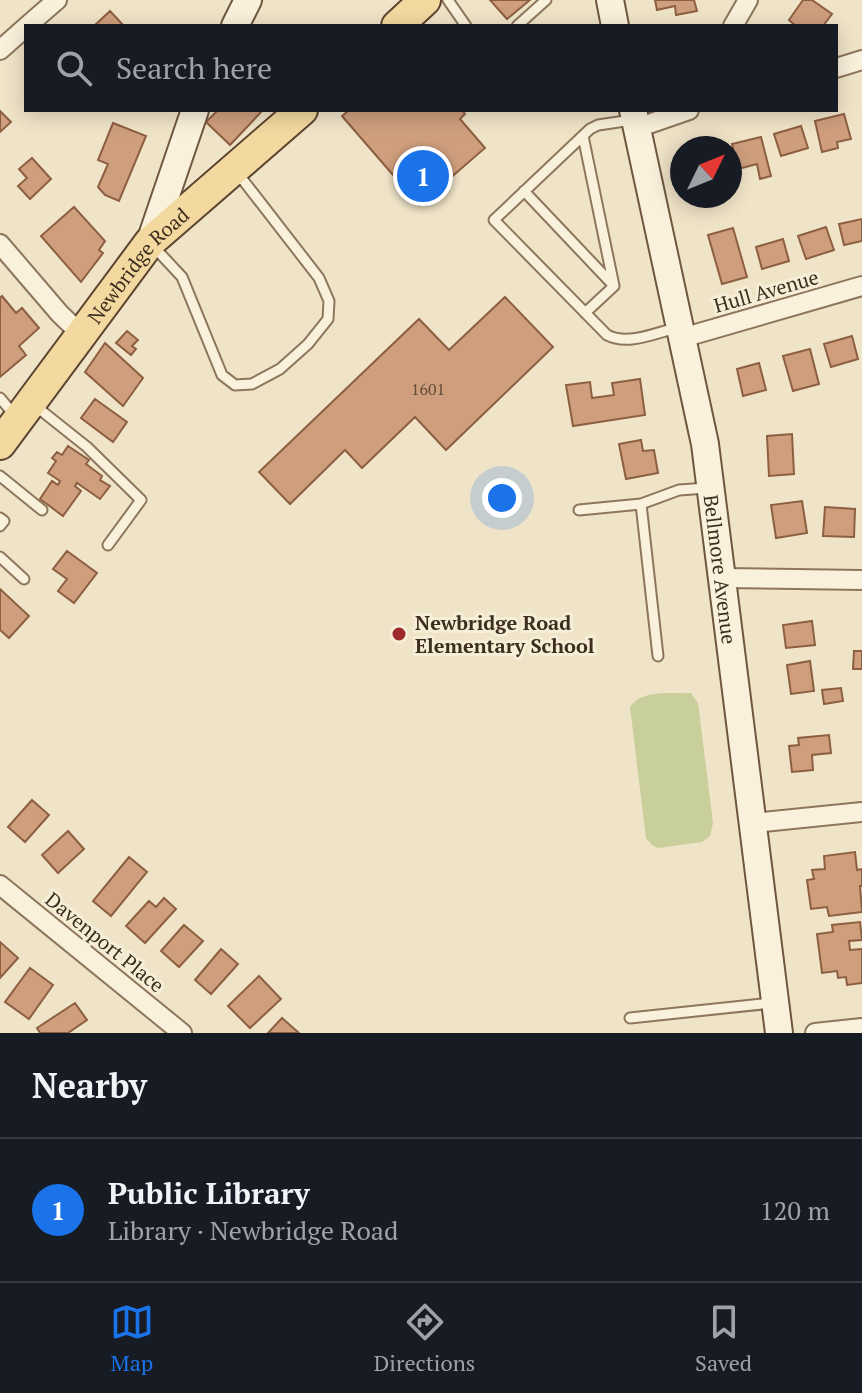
<!DOCTYPE html>
<html lang="en">
<head>
<meta charset="utf-8">
<style>
	:root { --surface:#171b24; --page:#20242c; --text:#f1f3f6; --muted:#9ea1a6; --line:#363941; --accent:#1a73e8 }
	body { margin:0; font-family:"PT Serif",serif; background:var(--page); color:var(--text) }
	.compass { position:absolute; left:670px; top:136px; width:72px; height:72px; border-radius:50%; background:var(--surface); box-shadow:0 4px 20px #0003; rotate:47deg }
	.you { position:absolute; left:502px; top:498px; width:28px; height:28px; margin:-20px; border:6px solid #fff; border-radius:50%; background:#1a73e8; box-shadow:0 0 0 12px #1a73e833 }
	.badge { display:grid; place-items:center; width:52px; height:52px; border-radius:50%; background:var(--accent); color:#fff; font-size:26px; font-weight:700 }
	.pin { position:absolute; translate:-50% -50%; border:4px solid #fff; box-shadow:0 2px 8px #0006 }
	.list { margin:0; padding:0; list-style:none }
	h2 { display:flex; justify-content:space-between; align-items:center; height:104px; margin:0; padding:0 32px; font-size:34px }
	h2 small { font-size:26px; font-weight:400; color:var(--muted) }
	.list li { display:grid; grid-template-columns:52px 1fr auto; gap:24px; align-items:center; box-sizing:border-box; height:144px; padding:0 32px; border-top:2px solid var(--line) }
	.list b { display:block; font-size:30px; white-space:nowrap }
	.list p { margin:0; font-size:26px; white-space:nowrap; color:var(--muted) }
	.list em { font-size:26px; font-style:normal; color:var(--muted) }
	.icon { flex:none; width:44px; height:44px; fill:none; stroke:currentColor; stroke-width:2; stroke-linecap:round; stroke-linejoin:round }
	.map { position:relative; flex:none; width:862px; height:1033px; overflow:hidden }
	.search { position:absolute; background:var(--surface); box-shadow:0 4px 20px #0003; left:24px; right:24px; top:24px; height:88px; display:flex; align-items:center; gap:20px; box-sizing:border-box; padding:0 28px; border-radius:0px; color:var(--muted); font-size:30px }
	.sheet { height:248px; background:var(--surface) }
	nav { display:flex; justify-content:space-around; align-items:center; box-sizing:border-box; height:112px; border-top:2px solid var(--line); background:var(--surface); font-size:22px; color:var(--muted) }
	nav a { display:grid; justify-items:center; gap:4px }
	nav .on { color:var(--accent) }
	.map>svg:first-child { display:block }
	.green { fill:#c9cf9b }
	.building { fill:#cf9f7d; stroke:#8d5f41; stroke-width:2 }
	.lines { fill:none; stroke-linecap:round; stroke-linejoin:round }
	.lane-casing { stroke:#8d765c; stroke-width:13 }
	.street-casing { stroke:#8d765c; stroke-width:22 }
	.secondary-casing { stroke:#6f573f; stroke-width:30 }
	.primary-casing { stroke:#5b4430; stroke-width:34 }
	.lane { stroke:#faf1dc; stroke-width:9 }
	.street { stroke:#faf1dc; stroke-width:18 }
	.secondary { stroke:#faf1dc; stroke-width:26 }
	.primary { stroke:#f3d9a0; stroke-width:30 }
	.poi-dot { fill:#9e2a2b; stroke:#f7eed8; stroke-width:3 }
	.labels { text-anchor:middle; dominant-baseline:central; stroke-width:6; stroke-linejoin:round; paint-order:stroke }
	.number-label { font-size:16px; fill:#624a37 }
	.street-label { font-size:20px; fill:#3d2e20; stroke:#f7eed8 }
	.poi-label { font-size:20px; font-weight:bold; fill:#3d2e20; stroke:#f7eed8; text-anchor:start }
</style>
</head>
<body>
<div class="map">
<svg width="862" height="1033" viewBox="0 0 862 1033">
	<rect width="100%" height="100%" fill="#f0e4c8"/>
	<path class="green" d="M691 693 698 703 713 823 710 836 702 842 658 848 653 846 646 838 630 707C642 689 672 694 691 693Z"/>
	<path class="building" d="M490 0H530L507 19Z
		M655 0H694L697 11 676 15 675 6 657 10Z
		M803 0H812L832 14 823 26H796L789 20Z
		M110 11 124 26H94Z
		M218 110H263L230 145 206 122Z
		M349 110H462L465 114 460 119 485 148 419 205 342 116Z
		M0 111 11 122 0 132Z
		M844 114 851 139 837 142 838 148 822 152 815 121Z
		M113 123 146 136 119 201 105 195 98 187 108 164 98 160Z
		M801 126 808 148 781 156 774 134Z
		M761 137 771 176 760 179 757 164 738 169 732 144Z
		M32 158 51 179 30 199 18 186 27 178 19 169Z
		M74 207 105 241 99 250 103 253 81 282 41 236Z
		M862 219V241L844 245 839 224Z
		M826 227 834 250 806 259 798 236Z
		M733 228 747 277 722 284 708 235Z
		M783 239 789 261 762 269 756 247Z
		M2 296 16 313 22 308 39 328 19 346 26 355 0 377V298Z
		M505 297 553 347 446 450 415 417 362 468 345 450 290 504 259 472 419 319 449 350Z
		M127 331 138 340 132 346 136 349 131 355 116 343Z
		M852 336 858 359 831 367 824 344Z
		M105 343 143 378 123 406 85 372Z
		M810 349 819 384 793 391 783 356Z
		M759 363 766 390 743 396 737 369Z
		M640 379 645 415 573 426 566 385 590 382 592 398 614 395 612 383Z
		M95 399 127 422 113 442 81 418Z
		M792 434 794 474 769 476 767 436Z
		M641 440 643 451 654 450 658 473 626 479 619 444Z
		M68 446 89 460 86 464 102 476 100 480 110 486 100 499 77 483 75 486 81 491 63 516 40 499 52 481 58 485 60 481 48 473 56 461 52 458 57 452 62 455Z
		M802 501 807 533 776 538 771 505Z
		M825 507 855 509 854 537 823 536Z
		M67 551 97 573 74 603 58 591 67 579 53 569Z
		M0 589 29 616 9 638 0 630Z
		M812 621 815 645 786 648 783 625Z
		M854 651H862V669H853Z
		M810 661 814 691 791 694 787 665Z
		M841 688 843 701 824 704 822 690Z
		M829 735 831 753 812 755 813 770 792 772 789 746 799 745 798 738Z
		M32 800 49 815 25 842 8 827Z
		M68 831 84 849 58 873 42 855Z
		M855 852 857 870 862 869V886H860L862 912 829 916 827 907 811 909 807 880 814 879 812 870 825 869 824 856Z
		M129 857 147 872 111 916 93 901Z
		M164 898 176 909 145 943 126 926 149 901 156 907Z
		M860 922 862 940 849 941 850 950 862 949V983L847 985 846 977 838 978 837 971 822 973 817 934 833 932 832 925Z
		M184 925 203 941 179 967 161 951Z
		M0 942 18 958 0 978Z
		M221 949 238 964 211 994 195 980Z
		M30 968 53 985 29 1019 5 1002Z
		M259 976 281 999 250 1028 228 1006Z
		M75 1003 87 1020 68 1033H40L37 1028Z
		M282 1018 299 1033H268Z"/>
	<g class="lines">
		<g class="lane-casing">
			<path id="lane" d="M448 0 466 26
				M517 26 546 0
				M632 120 598 125 590 129 494 220 607 335C628 346 655 333 676 328
				M583 136 614 286 585 313
				M524 191 614 286
				M154 247 182 277 222 375 235 385 252 384 280 369 308 344 328 319 329 301 319 278 236 171
				M0 398 16 417
				M33 404 87 447 141 500 108 545
				M0 476 42 510
				M579 510 641 504
				M0 518 4 521 0 526
				M0 557 24 579
				M658 656 641 504 679 490 707 488
				M630 1018 772 1003"/>
		</g>
		<g class="street-casing">
			<path id="street" d="M27 26 57 0
				M733 26 748 0
				M0 50 26 27
				M836 68 862 60
				M637 128 689 110
				M0 244 60 314 81 334
				M682 338 862 286
				M722 578 862 580
				M753 823 862 812
				M0 885 182 1033
				M815 1033 862 1028"/>
		</g>
		<g class="secondary-casing">
			<g id="secondary">
				<path d="M610 0 615 26"/>
				<path d="M235 26 248 0"/>
				<path id="s1" d="M633 110 705 444 779 1033"/>
				<path d="M150 242 195 110"/>
			</g>
		</g>
		<g class="primary-casing">
			<g id="primary">
				<path d="M397 26 425 0"/>
				<path id="s2" d="M0 444 150 242 302 110"/>
			</g>
		</g>
		<use href="#lane" class="lane"/>
		<use href="#street" class="street"/>
		<use href="#secondary" class="secondary"/>
		<use href="#primary" class="primary"/>
	</g>
	<circle class="poi-dot" cx="399" cy="634" r="8"/>
	<g class="labels">
		<g class="number-label">
			<text x="428" y="389">1601</text>
		</g>
		<g class="street-label">
			<text stroke="none"><textPath href="#s2" startOffset="226">Newbridge Road</textPath></text>
			<text transform="translate(766 291) rotate(-16)">Hull Avenue</text>
			<text stroke="none"><textPath href="#s1" startOffset="468">Bellmore Avenue</textPath></text>
			<text transform="translate(105 942) rotate(39)">Davenport Place</text>
		</g>
		<g class="poi-label">
			<text x="415" y="622">Newbridge Road<tspan x="415" dy="23">Elementary School</tspan></text>
		</g>
	</g>
</svg>
<svg class="compass" viewBox="-18 -18 36 36"><path d="M0-13l5 13h-10z" fill="#e53935"/><path d="M0 13l5-13h-10z" fill="#9ea1a6"/></svg>
<div class="you"></div>
<div class="pin badge" style="left:423px;top:176px">1</div>
<div class="search"><svg class="icon" aria-label="search" viewBox="0 0 24 24"><circle cx="10" cy="10" r="6"/><path d="M15 15l6 6"/></svg>Search here</div>
</div>
<section class="sheet">
<h2>Nearby<small></small></h2>
<ul class="list">
<li><span class="badge">1</span><div><b>Public Library</b><p>Library · Newbridge Road</p></div><em>120 m</em></li>
</ul>
</section>
<nav>
<a class="on"><svg class="icon" aria-label="map" viewBox="0 0 24 24"><path d="M3 6l6-2 6 2 6-2v14l-6 2-6-2-6 2zM9 4v14M15 6v14"/></svg>Map</a>
<a><svg class="icon" aria-label="directions" viewBox="0 0 24 24"><path d="M12 3l9 9-9 9-9-9zM9 14v-3h6M13 9l2 2-2 2"/></svg>Directions</a>
<a><svg class="icon" aria-label="saved" viewBox="0 0 24 24"><path d="M7 4h10v16l-5-4-5 4z"/></svg>Saved</a>
</nav>
</body>
</html>
